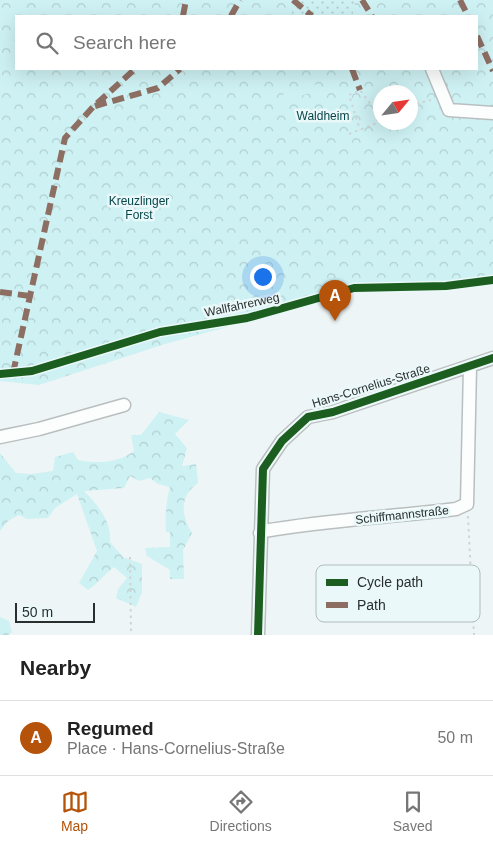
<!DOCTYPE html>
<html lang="en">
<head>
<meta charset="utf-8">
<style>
	:root { --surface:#fff; --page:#f6f6f6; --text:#222; --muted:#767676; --line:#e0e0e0; --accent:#b45309 }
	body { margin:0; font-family:Helvetica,sans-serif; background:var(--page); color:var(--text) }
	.compass { position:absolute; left:373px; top:85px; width:45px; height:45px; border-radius:50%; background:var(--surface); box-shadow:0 5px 20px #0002; rotate:61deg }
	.scale { position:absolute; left:15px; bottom:12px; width:80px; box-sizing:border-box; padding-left:5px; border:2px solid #292f2f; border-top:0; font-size:14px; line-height:18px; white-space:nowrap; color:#292f2f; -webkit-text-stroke:4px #eaf8f9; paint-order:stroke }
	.you { position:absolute; left:262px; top:276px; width:18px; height:18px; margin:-12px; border:4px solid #fff; border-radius:50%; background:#1a73e8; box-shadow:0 0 0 8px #1a73e833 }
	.badge { display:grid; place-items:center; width:32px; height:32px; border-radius:50%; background:var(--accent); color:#fff; font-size:16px; font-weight:700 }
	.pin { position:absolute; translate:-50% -41px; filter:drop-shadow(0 1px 2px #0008) }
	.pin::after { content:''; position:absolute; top:26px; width:18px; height:15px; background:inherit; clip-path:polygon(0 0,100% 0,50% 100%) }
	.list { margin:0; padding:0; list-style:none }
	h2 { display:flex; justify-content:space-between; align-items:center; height:65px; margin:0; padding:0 20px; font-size:21px }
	h2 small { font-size:16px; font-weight:400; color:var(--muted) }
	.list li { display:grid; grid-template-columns:32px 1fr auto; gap:15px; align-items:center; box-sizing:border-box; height:75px; padding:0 20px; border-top:1px solid var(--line) }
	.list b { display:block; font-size:19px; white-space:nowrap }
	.list p { margin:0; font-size:16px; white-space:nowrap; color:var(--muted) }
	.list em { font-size:16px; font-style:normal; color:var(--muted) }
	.icon { flex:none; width:28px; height:28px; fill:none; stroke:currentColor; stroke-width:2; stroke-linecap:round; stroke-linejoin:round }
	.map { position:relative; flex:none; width:493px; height:635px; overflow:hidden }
	.search { position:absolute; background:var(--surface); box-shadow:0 5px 20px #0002; left:15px; right:15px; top:15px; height:55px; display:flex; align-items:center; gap:12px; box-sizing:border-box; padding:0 18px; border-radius:0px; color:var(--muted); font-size:19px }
	.sheet { height:140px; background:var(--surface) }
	nav { display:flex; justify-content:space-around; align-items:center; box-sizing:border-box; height:70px; border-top:1px solid var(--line); background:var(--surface); font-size:14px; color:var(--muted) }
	nav a { display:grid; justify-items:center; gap:2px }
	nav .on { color:var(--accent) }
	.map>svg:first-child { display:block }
	.grass { fill:url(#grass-dots) }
	.forest { fill:url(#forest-crowns); fill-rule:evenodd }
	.pitch { fill:#cef1f3 }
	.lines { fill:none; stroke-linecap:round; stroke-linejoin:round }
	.minor-casing { stroke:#b9bfbf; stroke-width:15 }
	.path { stroke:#d1d3d4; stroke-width:2; stroke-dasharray:2.5 4; stroke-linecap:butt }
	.minor { stroke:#fcfefe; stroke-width:12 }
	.quiet { stroke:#8d6e63; stroke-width:6; stroke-dasharray:12 6; stroke-linecap:butt }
	.cycleway-casing { stroke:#eaf8f9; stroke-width:11 }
	.cycleway { stroke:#1b5e20; stroke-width:8 }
	.labels { text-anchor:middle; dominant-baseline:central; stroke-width:5; stroke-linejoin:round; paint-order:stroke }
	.park-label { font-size:12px; fill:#07464a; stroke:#eaf8f9 }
	.street-label { font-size:12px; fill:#292f2f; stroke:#eaf8f9 }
	.key { fill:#eaf8f9; stroke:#b0bcbc; stroke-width:1 }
	.key-label { font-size:14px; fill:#292f2f }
</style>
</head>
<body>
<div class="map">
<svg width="493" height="635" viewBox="0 0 493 635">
	<defs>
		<pattern id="grass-dots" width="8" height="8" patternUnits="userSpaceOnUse" patternTransform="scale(1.25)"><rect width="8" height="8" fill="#cef1f3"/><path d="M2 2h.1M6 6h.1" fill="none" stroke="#b1cfd1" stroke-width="1.8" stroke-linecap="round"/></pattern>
		<pattern id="forest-crowns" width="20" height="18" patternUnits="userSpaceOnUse" patternTransform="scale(1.25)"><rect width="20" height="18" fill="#cef1f3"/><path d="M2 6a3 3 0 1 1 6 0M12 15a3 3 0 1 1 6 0" fill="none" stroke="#b1cfd1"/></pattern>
	</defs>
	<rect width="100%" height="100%" fill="#eef5f6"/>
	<path class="grass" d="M292 0H355L353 16H292Z"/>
	<path class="forest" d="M0 0H292V16H16V69H477V16H353L355 0H493V277L358 291 165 344 39 385 0 381ZM380 92H410V122H380Z
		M159 412 189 420 175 434 187 448 182 466 196 464 198 483C179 496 181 515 192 533L183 550 184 579H170V570L147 556 145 548 170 547V532H166C165 516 166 502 170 487L158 484 150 478 139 481 130 476 124 488 84 491C98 505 112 522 110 542L123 557 142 564V592L136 607 116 598 118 589 127 578 114 567C103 575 99 583 88 590L79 583 97 551 77 494 55 508 48 518 27 519 19 515 8 521 0 531V453L16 473 31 474 53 471 55 457 73 452 78 460C96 464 119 463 134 451L131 435H141Z
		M0 617 9 621 12 632 8 635H0Z"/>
	<path class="pitch" d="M317 84 319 90 285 101 283 94Z"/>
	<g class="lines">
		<g class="minor-casing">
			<path id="minor" d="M432 69 449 110 493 113
				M0 437 39 429 124 405
				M260 533 264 531C327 520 392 517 456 509L467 504 470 367
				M258 635 263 469 282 441 308 417 333 412 493 358"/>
		</g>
		<path class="path" d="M410 105 431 100
			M349 134 377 123V113L360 90 349 95 360 130
			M468 516 474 635
			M130 557 131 635"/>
		<use href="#minor" class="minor"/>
		<path class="quiet" d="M293 0 312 16
			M362 0 372 16
			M460 0 468 16
			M183 16 186 0
			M231 16 240 0
			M477 36 493 71
			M352 69 360 90
			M95 106 158 88 180 69
			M0 292 30 296
			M13 373 65 138 93 107 135 69"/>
		<g class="cycleway-casing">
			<path id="cycleway" d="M0 374 32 371 160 332 247 318 354 288 446 286 493 280
				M258 635 263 469 282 441 308 417 333 412 493 358"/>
		</g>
		<use href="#cycleway" class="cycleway"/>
	</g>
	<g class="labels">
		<g class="park-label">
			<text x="323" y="116">Waldheim</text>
			<text x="139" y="201">Kreuzlinger<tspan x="139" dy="14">Forst</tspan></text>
		</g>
		<g class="street-label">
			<text transform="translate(242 305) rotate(-12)">Wallfahrerweg</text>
			<text transform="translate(371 386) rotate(-17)">Hans-Cornelius-Straße</text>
			<text transform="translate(402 515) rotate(-6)">Schiffmannstraße</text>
		</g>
	</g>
	<rect x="316" y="565" width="164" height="57" rx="8" class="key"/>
	<rect x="326" y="579" width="22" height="7" fill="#1b5e20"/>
	<rect x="326" y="602" width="22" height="6" fill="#8d6e63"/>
	<g class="key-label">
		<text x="357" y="587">Cycle path</text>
		<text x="357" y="610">Path</text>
	</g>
</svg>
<svg class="compass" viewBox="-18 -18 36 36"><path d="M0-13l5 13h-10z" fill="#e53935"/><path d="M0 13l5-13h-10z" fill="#767676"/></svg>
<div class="scale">50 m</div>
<div class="you"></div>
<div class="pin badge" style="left:335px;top:321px">A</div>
<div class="search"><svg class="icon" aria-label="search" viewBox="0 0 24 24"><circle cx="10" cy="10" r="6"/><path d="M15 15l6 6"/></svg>Search here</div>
</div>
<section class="sheet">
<h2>Nearby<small></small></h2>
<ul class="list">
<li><span class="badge">A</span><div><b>Regumed</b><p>Place · Hans-Cornelius-Straße</p></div><em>50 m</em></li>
</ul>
</section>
<nav>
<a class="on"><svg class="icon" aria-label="map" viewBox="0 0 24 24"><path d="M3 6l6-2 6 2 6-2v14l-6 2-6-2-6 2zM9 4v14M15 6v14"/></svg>Map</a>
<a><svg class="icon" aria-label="directions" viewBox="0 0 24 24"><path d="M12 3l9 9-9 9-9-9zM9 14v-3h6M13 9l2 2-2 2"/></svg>Directions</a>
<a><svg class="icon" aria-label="saved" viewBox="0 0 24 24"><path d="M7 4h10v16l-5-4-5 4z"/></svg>Saved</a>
</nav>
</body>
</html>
